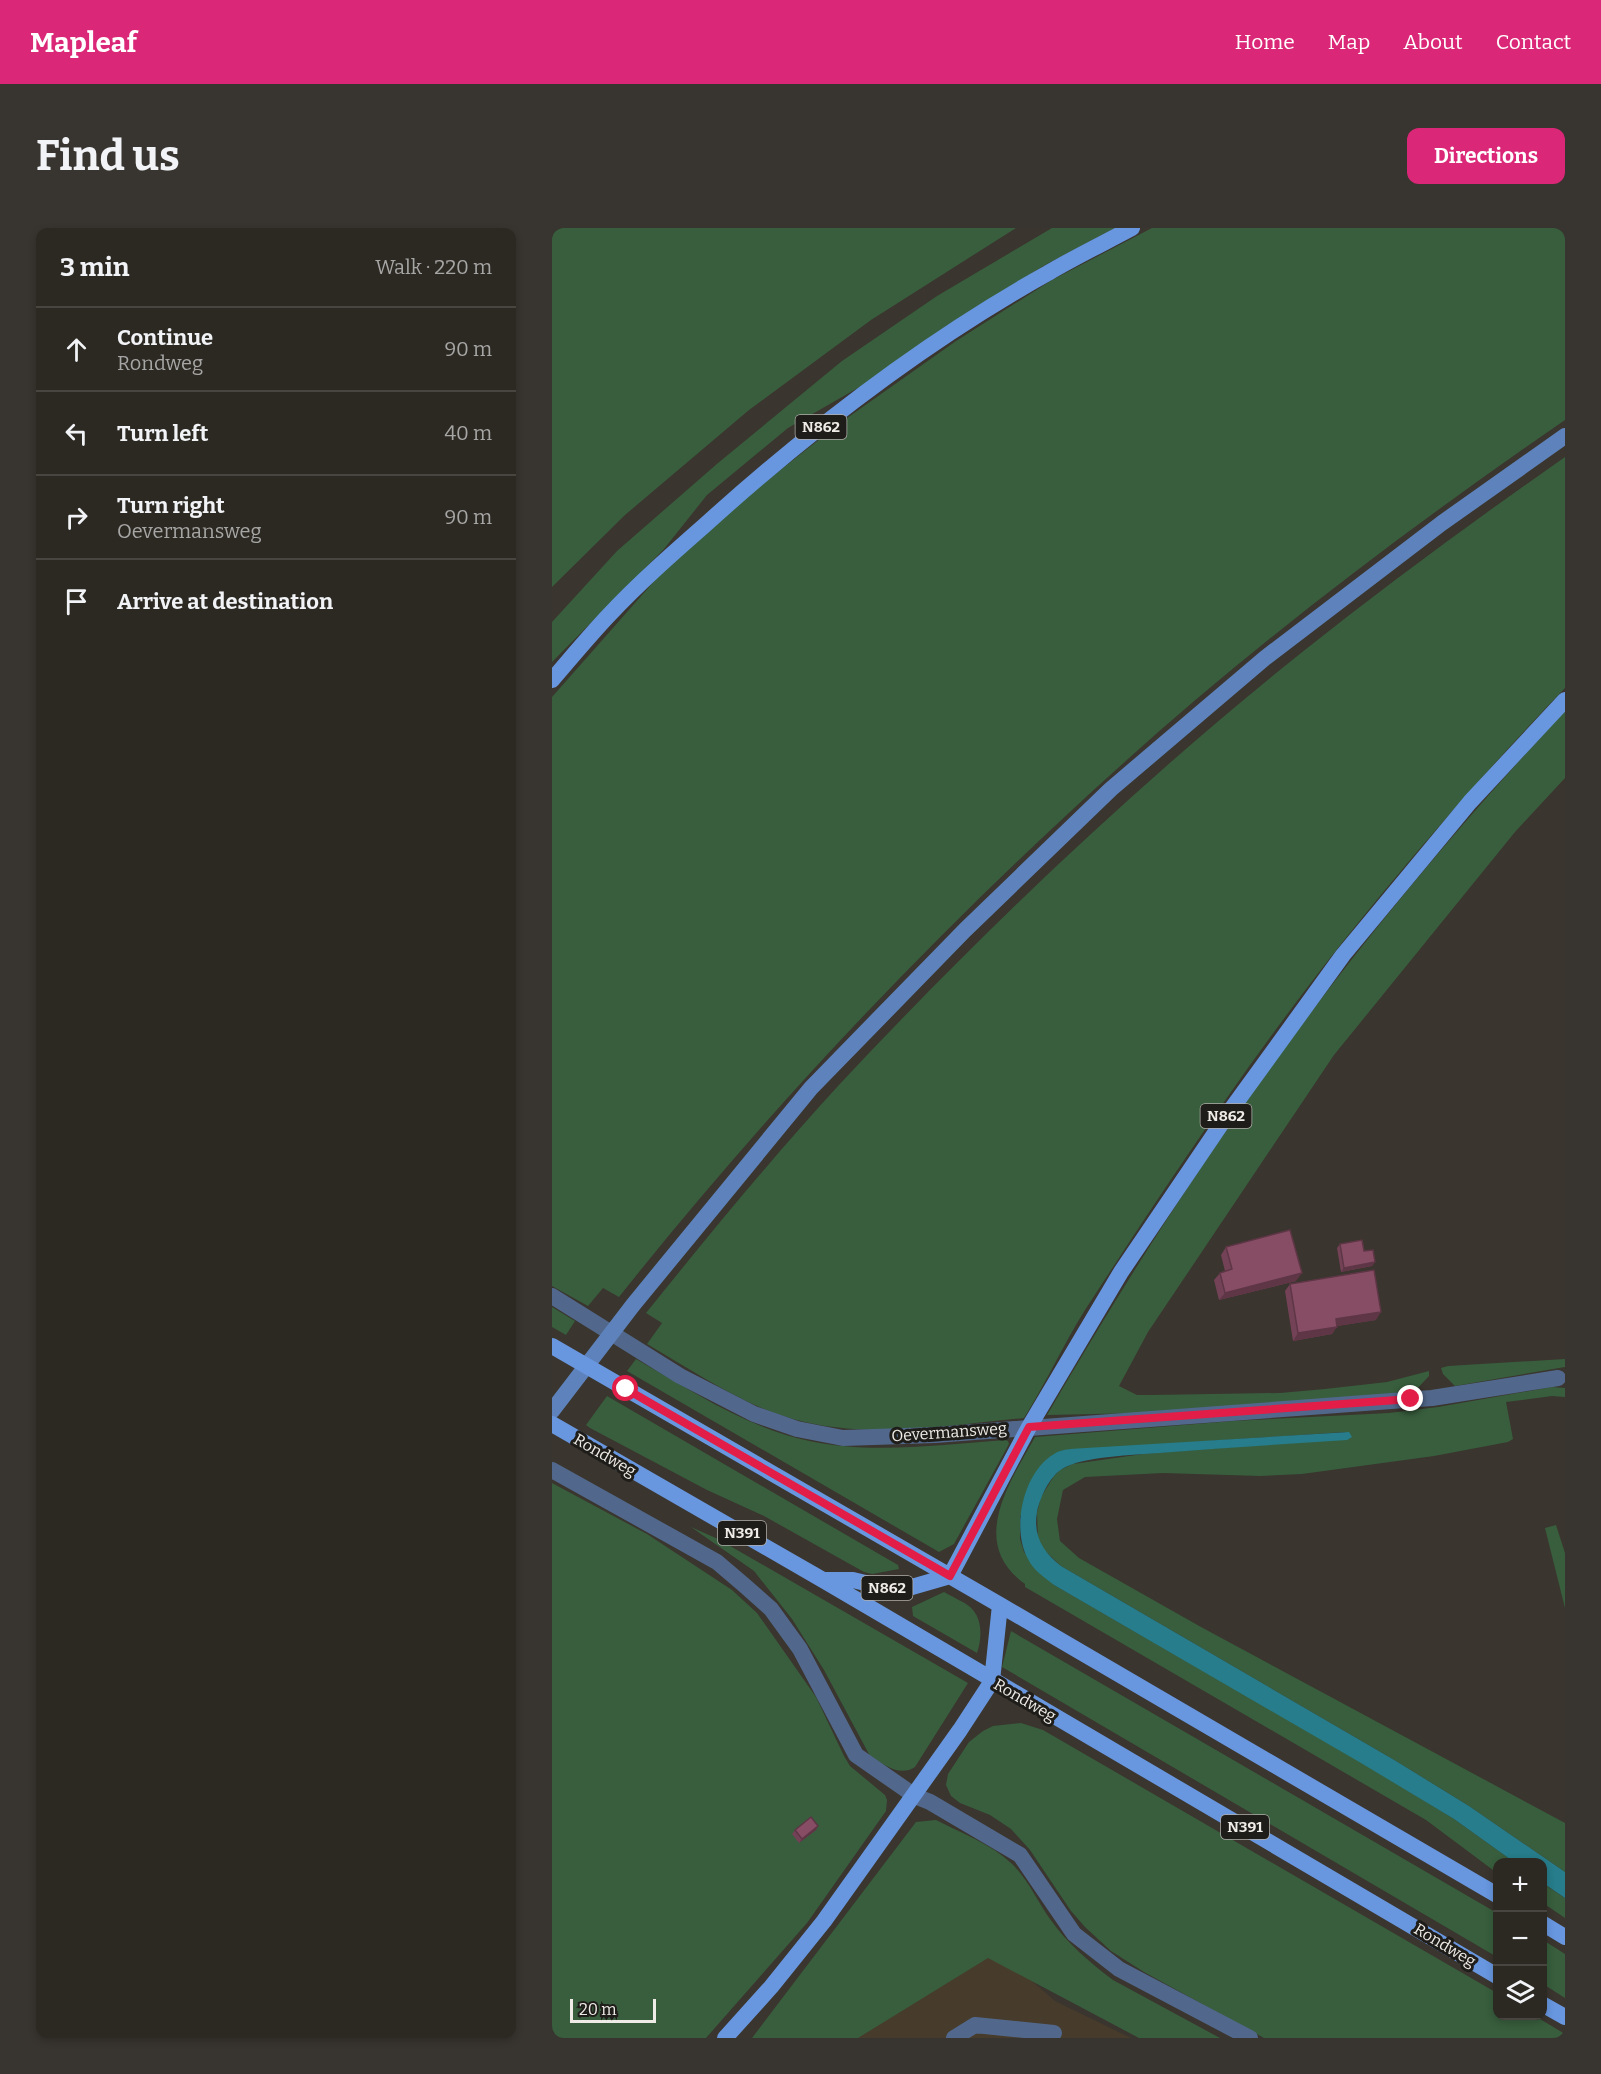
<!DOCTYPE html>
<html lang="en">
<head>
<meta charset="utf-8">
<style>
	:root { --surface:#2c2822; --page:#38342f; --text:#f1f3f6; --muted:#a6a6a5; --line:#484440; --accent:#db2777 }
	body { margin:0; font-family:Bitter,serif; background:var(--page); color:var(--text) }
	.controls { position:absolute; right:18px; bottom:18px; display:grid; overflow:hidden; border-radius:12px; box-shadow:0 3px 9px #0003 }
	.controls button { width:54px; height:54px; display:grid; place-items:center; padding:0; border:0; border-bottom:2px solid var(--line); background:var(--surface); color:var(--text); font:30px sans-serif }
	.scale { position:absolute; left:18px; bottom:15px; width:86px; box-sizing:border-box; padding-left:6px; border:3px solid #efece7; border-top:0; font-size:16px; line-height:21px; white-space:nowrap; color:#efece7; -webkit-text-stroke:4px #1f1d1a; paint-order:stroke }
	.stop { position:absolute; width:18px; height:18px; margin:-14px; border:4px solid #e11d48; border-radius:50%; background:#fff }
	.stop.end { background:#e11d48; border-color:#fff; box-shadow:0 2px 6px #0008 }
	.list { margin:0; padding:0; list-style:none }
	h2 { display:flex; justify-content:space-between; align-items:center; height:78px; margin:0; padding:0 24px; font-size:26px }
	h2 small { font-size:20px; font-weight:400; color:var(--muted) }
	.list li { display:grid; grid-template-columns:39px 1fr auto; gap:18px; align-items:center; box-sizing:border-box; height:84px; padding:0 24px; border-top:2px solid var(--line) }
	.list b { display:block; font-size:22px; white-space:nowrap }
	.list p { margin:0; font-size:20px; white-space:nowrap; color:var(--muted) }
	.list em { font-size:20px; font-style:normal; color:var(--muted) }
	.icon { flex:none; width:33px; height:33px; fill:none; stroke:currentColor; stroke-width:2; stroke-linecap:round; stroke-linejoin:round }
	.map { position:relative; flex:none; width:1013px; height:1810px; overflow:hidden; border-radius:12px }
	header { display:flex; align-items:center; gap:36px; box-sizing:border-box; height:84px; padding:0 30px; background:var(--accent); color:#fff }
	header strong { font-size:28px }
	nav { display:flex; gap:33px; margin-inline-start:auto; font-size:21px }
	.intro { display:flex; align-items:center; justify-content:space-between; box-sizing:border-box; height:144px; padding:0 36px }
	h1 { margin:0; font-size:42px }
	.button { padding:15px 27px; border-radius:12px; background:var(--accent); color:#fff; font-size:21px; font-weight:700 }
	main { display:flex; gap:36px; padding:0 36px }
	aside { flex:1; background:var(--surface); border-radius:12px; box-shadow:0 3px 9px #0003 }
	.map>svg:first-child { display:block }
	.industrial { fill:#473b2c }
	.green { fill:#385e3d }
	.water { fill:#277d8b }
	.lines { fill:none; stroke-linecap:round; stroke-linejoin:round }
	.service { stroke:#51688c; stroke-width:16 }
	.minor { stroke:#51688c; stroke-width:16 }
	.secondary { stroke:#5e83bc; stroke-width:16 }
	.primary { stroke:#6897e0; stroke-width:16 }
	.wall { fill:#734256 }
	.shaded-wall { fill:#5e3646 }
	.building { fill:#864d64; stroke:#5e3646; stroke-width:1.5 }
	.route { stroke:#e11d48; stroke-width:8 }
	.labels { text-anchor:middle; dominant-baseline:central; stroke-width:6; stroke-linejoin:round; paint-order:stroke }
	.shield { fill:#1f1d1a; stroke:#b1aeaa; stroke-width:1.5 }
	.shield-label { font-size:15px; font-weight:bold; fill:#efece7 }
	.street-label { font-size:16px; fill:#efece7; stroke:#1f1d1a }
</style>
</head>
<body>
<header>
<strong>Mapleaf</strong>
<nav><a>Home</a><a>Map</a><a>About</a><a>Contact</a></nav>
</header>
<div class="intro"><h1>Find us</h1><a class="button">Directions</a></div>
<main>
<aside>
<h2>3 min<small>Walk · 220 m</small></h2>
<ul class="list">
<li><svg class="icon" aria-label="ahead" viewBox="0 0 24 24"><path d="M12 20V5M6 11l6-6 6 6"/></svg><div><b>Continue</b><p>Rondweg</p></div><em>90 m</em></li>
<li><svg class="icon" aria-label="left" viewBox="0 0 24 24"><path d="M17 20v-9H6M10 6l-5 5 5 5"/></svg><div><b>Turn left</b></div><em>40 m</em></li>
<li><svg class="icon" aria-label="right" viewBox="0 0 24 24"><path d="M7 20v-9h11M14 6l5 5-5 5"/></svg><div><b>Turn right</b><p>Oevermansweg</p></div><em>90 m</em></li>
<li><svg class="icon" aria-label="arrive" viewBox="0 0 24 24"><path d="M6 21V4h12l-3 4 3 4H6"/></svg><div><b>Arrive at destination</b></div></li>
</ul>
</aside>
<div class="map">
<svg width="1013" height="1810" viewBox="0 0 1013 1810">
	<rect width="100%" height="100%" fill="#3a352e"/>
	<path class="industrial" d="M369 1656 503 1773 579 1810H229Z"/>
	<path class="green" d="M0 0H464L319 92 197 182 73 287 0 359Z
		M500 0H563L493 37 396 97 311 157 236 200 155 267 112 321 0 434V394L65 323 166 235 290 133 385 68Z
		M600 0H1013V192C858 299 706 413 566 540 386 702 218 879 67 1069L51 1060 36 1078 0 1058V469L105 350 194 269 288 195 404 113 500 52Z
		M1013 229V460C936 540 863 624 793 711 699 829 615 956 533 1082 511 1117 494 1155 472 1190 397 1197 315 1212 241 1191 190 1177 140 1142 95 1116L110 1095 94 1085C156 1008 219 931 286 858 430 704 584 557 749 425 834 357 923 292 1013 229Z
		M1013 483V550L963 604 782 827 596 1104 567 1158 585 1167H599L728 1165 773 1161 835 1154 877 1143V1148L863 1163 823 1167 589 1185 495 1187C572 1055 654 926 745 803 828 691 918 585 1013 483Z
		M0 1079 23 1093 14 1107 0 1099Z
		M84 1131C132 1158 181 1191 234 1207 304 1229 381 1217 453 1212L456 1213 457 1216 402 1316 387 1324 75 1143Z
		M1013 1131V1139L903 1158 891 1146 889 1140 896 1138Z
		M1000 1159 1013 1160V1169L1000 1168 954 1174 961 1211 956 1214 882 1228 750 1246 708 1248 611 1245 533 1249 511 1262 505 1291 508 1313 527 1330 649 1399 1013 1595V1644L917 1578 844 1533 509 1338 491 1321 486 1312 485 1285 489 1269 502 1248 508 1242 521 1236 591 1226 799 1210 793 1204 508 1223 468 1288V1311L472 1324 502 1357 809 1534 902 1591 962 1634H945V1645L874 1592 473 1359V1356C416 1315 457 1256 483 1209L681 1193 837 1185 886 1179Z
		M55 1168 346 1337 347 1341 320 1346 312 1344 212 1288 155 1262 38 1200 34 1197Z
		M0 1255 95 1306 180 1362 205 1385 264 1469 292 1528 298 1538 333 1567 335 1572 334 1583 255 1695 154 1810H0Z
		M1004 1297 1013 1325V1380L993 1300Z
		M139 1299 166 1311 416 1455 363 1539C348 1549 332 1537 318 1528L272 1442 240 1391 202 1343Z
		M392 1364C400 1369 411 1373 418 1379 431 1390 430 1411 425 1425L361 1388 360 1379Z
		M459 1403 945 1685V1729L450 1439Z
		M469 1495 491 1502 945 1765V1788H983L1013 1806V1810H712L592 1744 559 1723 533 1699 519 1683 478 1622 459 1601 438 1587 408 1575 399 1568 394 1557 396 1546 417 1514 431 1503 441 1498Z
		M384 1592C409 1605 439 1616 459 1635 476 1651 485 1673 498 1691 515 1715 537 1734 561 1752L668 1810H587L436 1730 306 1810H200L364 1594Z
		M990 1655 1013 1670V1690L991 1675Z
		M991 1712 1013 1726V1770L991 1756Z"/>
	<path class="water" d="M797 1204 800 1209 795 1212C733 1216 671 1220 608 1225 583 1227 531 1228 510 1241 497 1249 488 1270 485 1284 481 1308 491 1324 509 1338L844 1533 917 1578 1013 1644V1670L991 1655 990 1634H962L902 1591 809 1535 502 1357C493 1350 481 1342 476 1331 459 1301 471 1244 502 1226 510 1220 524 1221 534 1220Z"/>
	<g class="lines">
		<path class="service" d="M402 1810 423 1797 502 1805"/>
		<path class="minor" d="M0 1068 128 1148 202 1186 245 1201 291 1210 383 1207 880 1170 1006 1150
			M0 1242 165 1334 192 1357 219 1381 248 1421 304 1527 363 1568 378 1574 468 1627 522 1706 567 1741 698 1810"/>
		<path class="secondary" d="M0 1183 81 1077 259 860 413 702 559 561 713 430 890 295 1013 208"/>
		<path class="primary" d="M0 452C19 430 37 408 57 387 87 355 120 326 153 297 258 202 372 114 496 45 523 29 552 15 580 0
			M0 1118 448 1377 945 1667
			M0 1196 271 1352 945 1748
			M271 1352H301L346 1363 398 1348 477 1199 569 1044 678 883 791 727 918 574 1013 472
			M990 1695 1013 1709
			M990 1776 1013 1789
			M173 1810 219 1759 272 1693 408 1502 440 1453 448 1377"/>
	</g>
	<path class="wall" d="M788 1016 812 1023 823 1034 820 1038 789 1044 785 1020Z
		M674 1019 744 1053 667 1072 662 1052 668 1045 673 1043 669 1027Z
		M738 1056 824 1092 785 1098 780 1106 741 1113 733 1063Z
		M243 1602H264L247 1615 240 1606Z"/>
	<path class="shaded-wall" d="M823 1034 820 1038 789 1044 792 1040Z
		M750 1045 744 1053 667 1072 673 1065Z
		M829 1084 824 1092 779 1099 784 1091Z
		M785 1099 780 1106 741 1113 746 1105Z
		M266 1598 264 1602 247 1615 250 1611Z"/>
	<path class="building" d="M738 1002 750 1045 673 1065 668 1045 680 1041 674 1019Z
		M810 1012 812 1023 821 1022 823 1034 792 1040 788 1016Z
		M822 1042 829 1084 784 1091 785 1099 746 1105 738 1056Z
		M259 1589 266 1598 250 1611 243 1602Z"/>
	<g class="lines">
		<path class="route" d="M74 1161 398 1348 477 1199 859 1171"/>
	</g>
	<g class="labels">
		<g class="shield">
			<rect x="243.5" y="187" width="51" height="24" rx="4.5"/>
			<rect x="648.5" y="876" width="51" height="24" rx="4.5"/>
			<rect x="166" y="1293" width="48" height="24" rx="4.5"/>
			<rect x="309.5" y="1348" width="51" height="24" rx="4.5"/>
			<rect x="669" y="1587" width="48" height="24" rx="4.5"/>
		</g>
		<g class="shield-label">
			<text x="269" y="199">N862</text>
			<text x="674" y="888">N862</text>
			<text x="190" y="1305">N391</text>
			<text x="335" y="1360">N862</text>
			<text x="693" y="1599">N391</text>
		</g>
		<g class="street-label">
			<text transform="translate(397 1204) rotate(-4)">Oevermansweg</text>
			<text transform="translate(53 1227) rotate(30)">Rondweg</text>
			<text transform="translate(473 1472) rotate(30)">Rondweg</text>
			<text transform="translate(893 1717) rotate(31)">Rondweg</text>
		</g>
	</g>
</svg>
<div class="controls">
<button>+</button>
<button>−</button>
<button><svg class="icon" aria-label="layers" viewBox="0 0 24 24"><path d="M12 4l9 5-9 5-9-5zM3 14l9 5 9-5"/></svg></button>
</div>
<div class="scale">20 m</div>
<div class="stop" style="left:74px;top:1161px"></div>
<div class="stop end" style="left:859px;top:1171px"></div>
</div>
</main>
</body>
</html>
